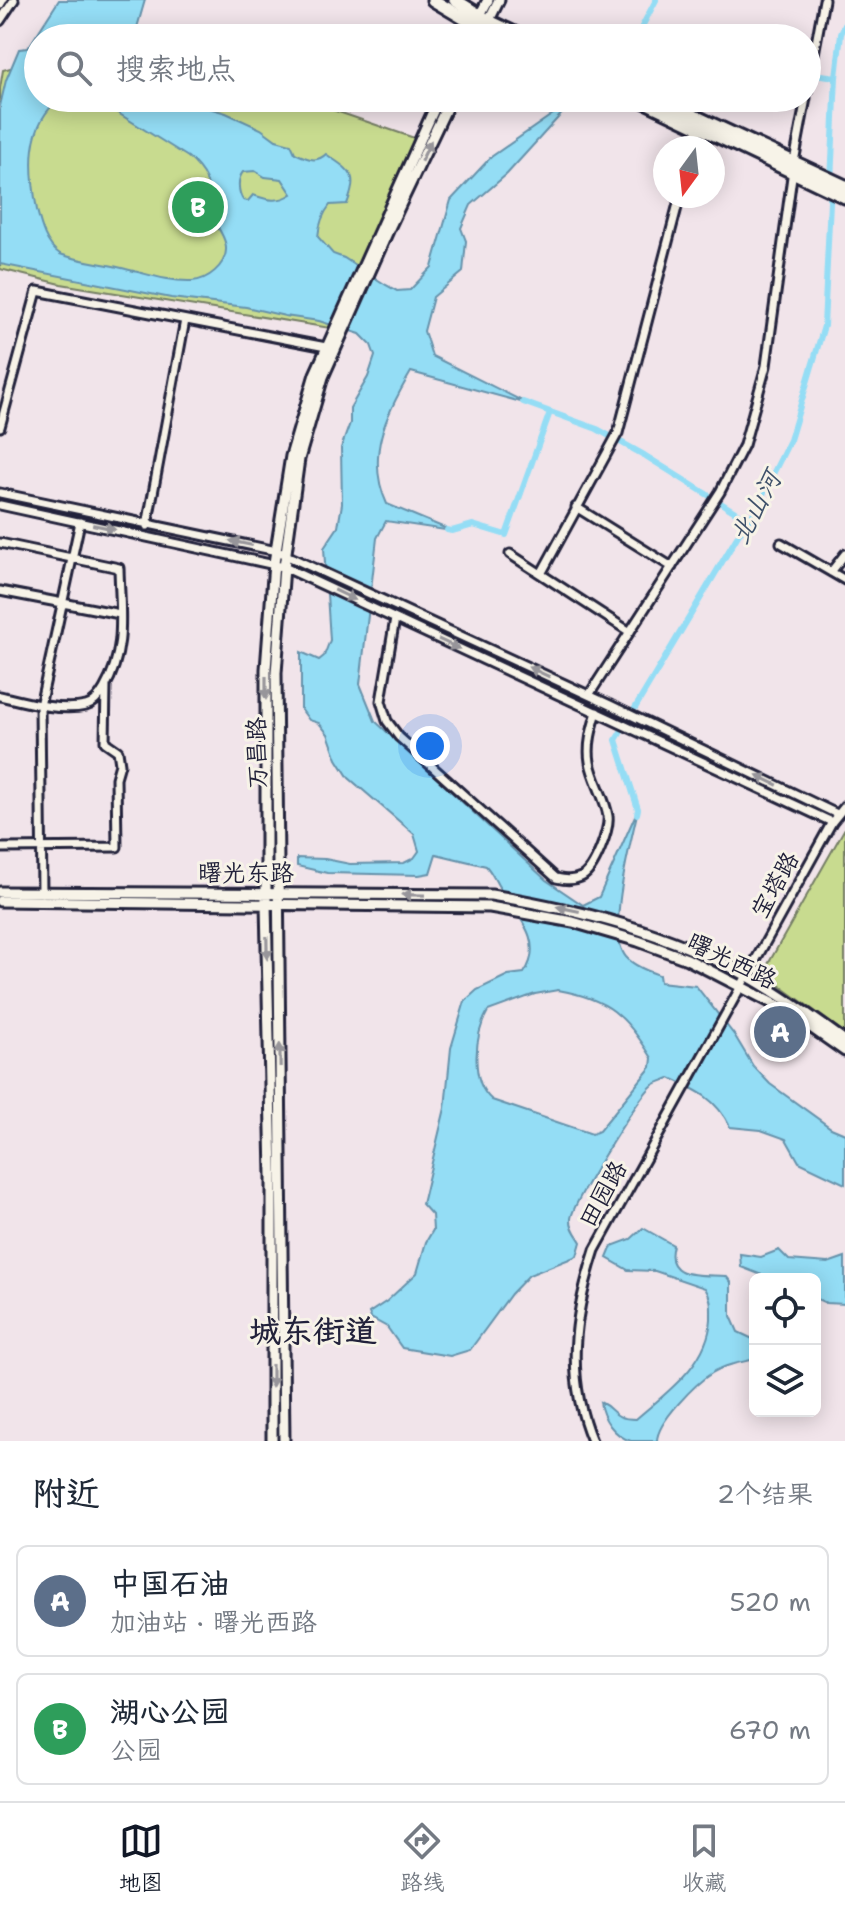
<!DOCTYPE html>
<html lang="zh">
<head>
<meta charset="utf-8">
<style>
	:root { --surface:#fff; --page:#f2f2f3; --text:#1f2937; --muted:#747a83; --line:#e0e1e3; --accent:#111827 }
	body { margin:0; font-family:"Shantell Sans","LXGW WenKai TC",sans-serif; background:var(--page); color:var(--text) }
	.controls { position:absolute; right:24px; bottom:24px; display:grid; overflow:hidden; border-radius:12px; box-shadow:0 4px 20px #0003 }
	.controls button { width:72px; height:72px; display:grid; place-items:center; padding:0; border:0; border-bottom:2px solid var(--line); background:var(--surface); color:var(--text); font:40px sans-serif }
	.compass { position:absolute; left:653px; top:136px; width:72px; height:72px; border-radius:50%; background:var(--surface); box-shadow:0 4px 20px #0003; rotate:195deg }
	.you { position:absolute; left:430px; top:746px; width:28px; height:28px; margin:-20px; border:6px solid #fff; border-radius:50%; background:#1a73e8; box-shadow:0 0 0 12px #1a73e833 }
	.badge { display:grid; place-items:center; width:52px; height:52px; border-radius:50%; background:var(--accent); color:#fff; font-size:26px; font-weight:700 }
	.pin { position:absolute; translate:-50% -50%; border:4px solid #fff; box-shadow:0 2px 8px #0006 }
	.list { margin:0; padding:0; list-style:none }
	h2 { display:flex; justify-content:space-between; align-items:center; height:104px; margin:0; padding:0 32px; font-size:34px }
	h2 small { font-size:26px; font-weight:400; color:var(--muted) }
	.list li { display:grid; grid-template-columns:52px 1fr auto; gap:24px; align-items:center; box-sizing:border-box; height:112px; margin:0 16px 16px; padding:0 16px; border:2px solid var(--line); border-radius:12px }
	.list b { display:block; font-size:30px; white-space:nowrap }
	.list p { margin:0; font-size:26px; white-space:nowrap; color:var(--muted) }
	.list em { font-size:26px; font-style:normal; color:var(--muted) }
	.icon { flex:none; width:44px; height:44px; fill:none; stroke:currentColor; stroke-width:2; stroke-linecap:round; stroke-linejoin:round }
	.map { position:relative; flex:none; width:845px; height:1441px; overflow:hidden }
	.search { position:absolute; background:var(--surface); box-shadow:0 4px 20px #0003; left:24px; right:24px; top:24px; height:88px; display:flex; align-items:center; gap:20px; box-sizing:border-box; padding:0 28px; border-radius:44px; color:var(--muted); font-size:30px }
	.sheet { height:360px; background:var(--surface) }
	nav { display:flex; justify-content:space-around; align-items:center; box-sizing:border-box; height:112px; border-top:2px solid var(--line); background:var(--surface); font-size:22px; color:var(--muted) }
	nav a { display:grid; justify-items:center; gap:4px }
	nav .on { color:var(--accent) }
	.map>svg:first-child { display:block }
	.green { fill:#c8db8f; stroke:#757e65; stroke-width:2 }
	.water { fill:#94ddf5; stroke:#6692ab; stroke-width:2; fill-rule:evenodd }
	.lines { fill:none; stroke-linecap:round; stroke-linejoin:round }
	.canal { stroke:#94ddf5; stroke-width:6 }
	.minor-casing { stroke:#22223b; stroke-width:13 }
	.major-casing { stroke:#22223b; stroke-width:15 }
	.highway-casing { stroke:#22223b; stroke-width:17 }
	.minor { stroke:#f7f3e8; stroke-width:7 }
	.major { stroke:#f7f3e8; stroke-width:9 }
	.highway { stroke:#f7f3e8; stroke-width:11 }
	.oneway { fill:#97959a }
	.labels { text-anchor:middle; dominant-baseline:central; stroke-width:6; stroke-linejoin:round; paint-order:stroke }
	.street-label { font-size:24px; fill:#22223b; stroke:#f7f3e8 }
	.water-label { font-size:26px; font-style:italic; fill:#3e516a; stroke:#f7f3e8 }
	.district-label { font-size:32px; font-weight:bold; fill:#22223b; stroke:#f7f3e8 }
</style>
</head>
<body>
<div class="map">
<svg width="845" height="1441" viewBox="0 0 845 1441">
	<rect width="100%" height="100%" fill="#f1e4ea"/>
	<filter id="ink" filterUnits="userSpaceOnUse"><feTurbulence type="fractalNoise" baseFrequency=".0125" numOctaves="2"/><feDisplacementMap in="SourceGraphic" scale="16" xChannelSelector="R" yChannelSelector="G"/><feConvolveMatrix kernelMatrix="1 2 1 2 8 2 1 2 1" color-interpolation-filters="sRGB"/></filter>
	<g filter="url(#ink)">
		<path class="green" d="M38 60V98H298L423 141V146L342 330 61 284 0 269V88L3 70Z
			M845 828V1033L768 977 767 966Z"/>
		<path class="water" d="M59 0H145L134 38H38V98H61C25 124 30 172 37 210 41 226 46 245 60 254 82 262 104 263 126 269 147 274 170 282 192 281 208 280 225 266 226 250 227 239 219 232 216 222 208 193 213 178 188 157L94 98H174L226 113 261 129 276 140 291 144 295 153C306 158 316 164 326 154 349 171 360 172 347 204L330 205C322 215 319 225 318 237L333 254 344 258 386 285 397 291 410 290 432 267 451 200 491 157 576 98 507 174 471 205 461 228 466 241 463 272 433 297 424 331 432 356 528 404 411 372C386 414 365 456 387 504L452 531 386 521 377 538 360 684 375 721 546 880 583 905 599 897 638 809C632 840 605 932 626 957 634 966 648 971 659 975L660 982 696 986 735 1036 753 1066 770 1084 831 1128 845 1134V1184L799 1162 786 1139 761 1130 730 1127C717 1099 697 1090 670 1078 665 1080 657 1082 653 1085 639 1096 572 1204 571 1219 570 1227 577 1235 581 1242L577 1256 529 1275 511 1294 470 1350 450 1356 402 1348 387 1327 371 1318 369 1313 387 1301 417 1273 426 1242 433 1230 432 1215 422 1204 445 1108 451 1048 465 1001 477 990 508 975 524 973C545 943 519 917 503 893 496 884 494 875 486 866L436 854 430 873 419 875 327 873 297 866V858L325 859 350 864 404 863 414 858 419 851 414 834 349 778 337 759 328 734 319 723 309 720 301 709V652L319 660 324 656 330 640 324 548 338 527 342 504 341 448 350 423V408L368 377 375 356 371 345 360 334 319 321 285 316 246 307 171 298 0 264V106L6 80 19 49 28 48ZM255 171 265 177 282 179 292 194C278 203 268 200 253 195L248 201 243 200C238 192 237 179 243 172ZM558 990C609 999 625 1015 652 1058L651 1067 599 1131 592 1134 492 1100C469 1081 475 1034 488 1011L535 994Z
			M643 1228 673 1245C663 1281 704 1274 726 1276L731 1282V1316L738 1332 755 1340V1359C741 1362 725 1365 712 1373 696 1383 657 1422 657 1441 650 1441 638 1441 631 1441 614 1436 602 1418 600 1402 617 1410 611 1419 636 1419 667 1392 708 1364 711 1319 711 1306 712 1299 705 1288L655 1271 628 1270 607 1258 612 1246 631 1239Z
			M779 1250 789 1260 828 1263 845 1257V1304L826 1303 815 1298V1279H772L741 1267 740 1254 761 1257Z"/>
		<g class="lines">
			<path class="canal" d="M636 38 656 0
				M807 73 836 77
				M523 402 597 429 644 455 748 520
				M447 530 452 531 473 525 506 535 550 412
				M637 814 638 809 616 740 740 532 753 514 790 440 824 326 836 77 841 34 845 25"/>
			<g class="minor-casing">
				<path id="minor" d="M0 5 3 0
					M0 21 14 0
					M807 92 824 0
					M693 148 698 127
					M0 427 37 291 326 347
					M0 493 277 551 610 705 837 814
					M0 505 284 567 832 822
					M576 507 672 567
					M147 526 185 320
					M0 543 119 568C120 612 127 650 104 689 100 696 94 704 86 706 60 712 25 702 0 696
					M781 543 845 580
					M510 554 630 632
					M831 572 845 554
					M541 574 618 433 680 196
					M0 591 120 614
					M395 619 381 701 387 721 399 737 556 878C565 880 572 881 581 877 594 872 610 829 608 816 605 797 593 780 590 762 587 745 592 728 597 712
					M589 695 720 492 744 445 766 366 794 162 806 98
					M0 848 117 847 116 778 120 764 118 751 105 742 106 686
					M42 893 40 706 80 522
					M592 1441C565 1376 574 1315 595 1250L832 822 845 806"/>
			</g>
			<g class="major-casing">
				<path id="major" d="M468 38 488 0
					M480 38 499 0
					M0 892 491 895C582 910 667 932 748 976 782 995 813 1018 845 1041
					M0 901 490 907 573 922 638 941 687 959 788 1011 845 1051
					M272 1441V1176L266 903V669L274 563 291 456 315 374 439 98
					M284 1441 276 673 284 567 299 459 323 377 391 224 451 98"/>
			</g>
			<g class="highway-casing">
				<path id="highway" d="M433 0 475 25 504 38
					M455 0 489 21 525 38
					M637 98 845 197
					M656 98 845 186"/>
			</g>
			<use href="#minor" class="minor"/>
			<use href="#major" class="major"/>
			<use href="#highway" class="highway"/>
		</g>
		<defs><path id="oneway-solid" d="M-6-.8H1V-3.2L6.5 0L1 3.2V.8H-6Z" transform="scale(2)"/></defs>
		<g class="oneway">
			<use href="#oneway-solid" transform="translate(426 151) rotate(-64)"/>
			<use href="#oneway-solid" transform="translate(104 527) rotate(12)"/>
			<use href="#oneway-solid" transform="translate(241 543) rotate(-168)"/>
			<use href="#oneway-solid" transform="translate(345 595) rotate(26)"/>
			<use href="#oneway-solid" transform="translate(449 644) rotate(25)"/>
			<use href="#oneway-solid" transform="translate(539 672) rotate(-155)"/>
			<use href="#oneway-solid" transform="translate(266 688) rotate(90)"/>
			<use href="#oneway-solid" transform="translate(767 780) rotate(-154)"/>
			<use href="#oneway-solid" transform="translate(413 895) rotate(-179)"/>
			<use href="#oneway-solid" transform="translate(568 909) rotate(-168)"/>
			<use href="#oneway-solid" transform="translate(267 948) rotate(89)"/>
			<use href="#oneway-solid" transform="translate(280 1055) rotate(-91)"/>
			<use href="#oneway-solid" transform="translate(272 1376) rotate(90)"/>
		</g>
	</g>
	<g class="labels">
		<g class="street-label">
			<text transform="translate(257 753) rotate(-91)">万昌路</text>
			<text x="246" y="873">曙光东路</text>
			<text transform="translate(775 885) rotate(-61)">宝塔路</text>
			<text transform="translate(732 961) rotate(26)">曙光西路</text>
			<text transform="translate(603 1194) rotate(-61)">田园路</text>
		</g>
		<g class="water-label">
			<text transform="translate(755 507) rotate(-62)">北山河</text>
		</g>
		<g class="district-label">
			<text x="313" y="1330">城东街道</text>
		</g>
	</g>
</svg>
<div class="controls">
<button><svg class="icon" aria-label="locate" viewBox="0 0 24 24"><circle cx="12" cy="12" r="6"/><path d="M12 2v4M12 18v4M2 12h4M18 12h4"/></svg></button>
<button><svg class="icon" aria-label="layers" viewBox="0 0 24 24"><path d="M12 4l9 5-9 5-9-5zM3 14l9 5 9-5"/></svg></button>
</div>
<svg class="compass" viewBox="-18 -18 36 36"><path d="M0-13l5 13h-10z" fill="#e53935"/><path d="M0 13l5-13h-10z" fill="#747a83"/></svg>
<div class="you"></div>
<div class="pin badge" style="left:780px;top:1032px;background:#5c6f8a">A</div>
<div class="pin badge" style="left:198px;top:207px;background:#2e9e5b">B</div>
<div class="search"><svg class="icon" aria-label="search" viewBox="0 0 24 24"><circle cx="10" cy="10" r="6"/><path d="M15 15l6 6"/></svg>搜索地点</div>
</div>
<section class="sheet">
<h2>附近<small>2个结果</small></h2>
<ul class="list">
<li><span class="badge" style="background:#5c6f8a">A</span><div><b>中国石油</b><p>加油站 · 曙光西路</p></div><em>520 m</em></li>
<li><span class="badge" style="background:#2e9e5b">B</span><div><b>湖心公园</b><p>公园</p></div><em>670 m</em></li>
</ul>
</section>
<nav>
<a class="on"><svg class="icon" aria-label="map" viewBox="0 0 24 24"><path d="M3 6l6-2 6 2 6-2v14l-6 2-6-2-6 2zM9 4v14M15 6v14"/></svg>地图</a>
<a><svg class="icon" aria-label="directions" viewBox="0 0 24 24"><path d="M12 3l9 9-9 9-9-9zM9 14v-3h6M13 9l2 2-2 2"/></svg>路线</a>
<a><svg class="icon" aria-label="saved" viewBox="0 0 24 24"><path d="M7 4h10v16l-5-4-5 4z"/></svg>收藏</a>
</nav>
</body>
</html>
